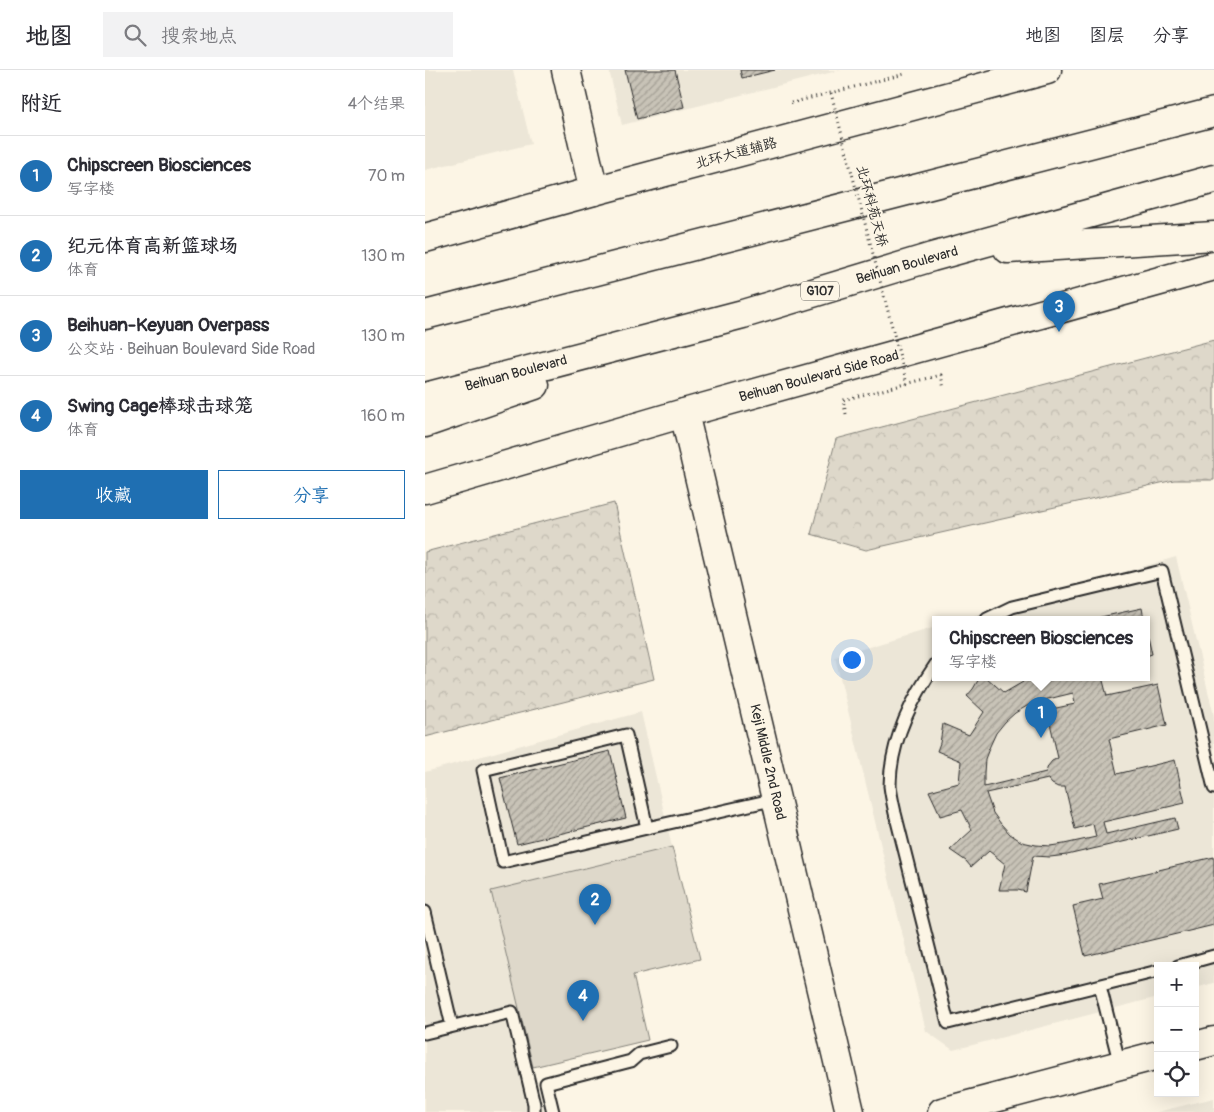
<!DOCTYPE html>
<html lang="zh">
<head>
<meta charset="utf-8">
<style>
	:root { --surface:#fff; --page:#f2f2f3; --text:#2b2b33; --muted:#7c7c81; --line:#e1e1e2; --accent:#1f6fb2 }
	body { margin:0; font-family:Pangolin,"LXGW WenKai TC",sans-serif; background:var(--page); color:var(--text) }
	.controls { position:absolute; right:15px; bottom:15px; display:grid; overflow:hidden; border-radius:0px; box-shadow:0 5px 20px #0002 }
	.controls button { width:45px; height:45px; display:grid; place-items:center; padding:0; border:0; border-bottom:1px solid var(--line); background:var(--surface); color:var(--text); font:25px sans-serif }
	.you { position:absolute; left:426px; top:589px; width:18px; height:18px; margin:-12px; border:4px solid #fff; border-radius:50%; background:#1a73e8; box-shadow:0 0 0 8px #1a73e833 }
	.badge { display:grid; place-items:center; width:32px; height:32px; border-radius:50%; background:var(--accent); color:#fff; font-size:16px; font-weight:700 }
	.pin { position:absolute; translate:-50% -41px; filter:drop-shadow(0 1px 2px #0008) }
	.pin::after { content:''; position:absolute; top:26px; width:18px; height:15px; background:inherit; clip-path:polygon(0 0,100% 0,50% 100%) }
	.popup { position:absolute; left:507px; top:546px; width:218px; height:65px; box-sizing:border-box; display:grid; place-content:center; border-radius:0px; background:var(--surface); filter:drop-shadow(0 1px 4px #0005); font-size:16px; white-space:nowrap; color:var(--muted) }
	.popup b { font-size:19px; color:var(--text) }
	.popup::after { content:''; position:absolute; left:50%; top:100%; margin-left:-10px; border:10px solid transparent; border-top-color:var(--surface) }
	.list { margin:0; padding:0; list-style:none }
	h2 { display:flex; justify-content:space-between; align-items:center; height:65px; margin:0; padding:0 20px; font-size:21px }
	h2 small { font-size:16px; font-weight:400; color:var(--muted) }
	.list li { display:grid; grid-template-columns:32px 1fr auto; gap:15px; align-items:center; box-sizing:border-box; height:80px; padding:0 20px; border-top:1px solid var(--line) }
	.list b { display:block; font-size:19px; white-space:nowrap }
	.list p { margin:0; font-size:16px; white-space:nowrap; color:var(--muted) }
	.list em { font-size:16px; font-style:normal; color:var(--muted) }
	.actions { display:flex; gap:10px; padding:15px 20px }
	.actions a { flex:1; padding:11px 0; border:1px solid var(--accent); border-radius:0px; text-align:center; font-size:18px; color:var(--accent) }
	.actions .main { background:var(--accent); color:#fff }
	.icon { flex:none; width:28px; height:28px; fill:none; stroke:currentColor; stroke-width:2; stroke-linecap:round; stroke-linejoin:round }
	.map { position:relative; flex:none; width:789px; height:1042px; overflow:hidden }
	header { display:flex; align-items:center; gap:30px; box-sizing:border-box; height:70px; padding:0 25px; background:var(--surface); border-bottom:1px solid var(--line) }
	header strong { font-size:24px }
	nav { display:flex; gap:28px; margin-inline-start:auto; font-size:18px }
	.search { width:350px; height:45px; background:var(--page); display:flex; align-items:center; gap:12px; box-sizing:border-box; padding:0 18px; border-radius:0px; color:var(--muted); font-size:19px }
	main { display:flex }
	aside { flex:1; background:var(--surface) }
	.map>svg:first-child { display:block }
	.built { fill:#ece6d7 }
	.forest { fill:url(#forest-crowns); stroke:#84827a }
	.garden { fill:#ded8ca; stroke:#84827a }
	.building { fill:url(#building-hatch); stroke:#2b2b2b; fill-rule:evenodd }
	.lines { fill:none; stroke-linecap:round; stroke-linejoin:round }
	.lane-casing { stroke:#2b2b2b; stroke-width:15 }
	.secondary-casing { stroke:#2b2b2b; stroke-width:31 }
	.primary-casing { stroke:#2b2b2b; stroke-width:31 }
	.highway-casing { stroke:#2b2b2b; stroke-width:31 }
	.path { stroke:#2b2b2b; stroke-width:3; stroke-dasharray:1 4; stroke-linecap:butt }
	.lane { stroke:#fcf5e5; stroke-width:11 }
	.secondary { stroke:#fcf5e5; stroke-width:28 }
	.primary { stroke:#fcf5e5; stroke-width:28 }
	.highway { stroke:#fcf5e5; stroke-width:28 }
	.path-bridge { stroke:#2b2b2b; stroke-width:3; stroke-dasharray:1 4; stroke-linecap:butt }
	.labels { text-anchor:middle; dominant-baseline:central; stroke-width:4; stroke-linejoin:round; paint-order:stroke }
	.shield { fill:#fcf5e5; stroke:#6a6863; stroke-width:1 }
	.shield-label { font-size:12px; font-weight:bold; fill:#2b2b2b }
	.street-label { font-size:14px; fill:#2b2b2b; stroke:#fcf5e5 }
</style>
</head>
<body>
<header>
<strong>地图</strong>
<div class="search"><svg class="icon" aria-label="search" viewBox="0 0 24 24"><circle cx="10" cy="10" r="6"/><path d="M15 15l6 6"/></svg>搜索地点</div>
<nav><a>地图</a><a>图层</a><a>分享</a></nav>
</header>
<main>
<aside>
<h2>附近<small>4个结果</small></h2>
<ul class="list">
<li><span class="badge">1</span><div><b>Chipscreen Biosciences</b><p>写字楼</p></div><em>70 m</em></li>
<li><span class="badge">2</span><div><b>纪元体育高新篮球场</b><p>体育</p></div><em>130 m</em></li>
<li><span class="badge">3</span><div><b>Beihuan-Keyuan Overpass</b><p>公交站 · Beihuan Boulevard Side Road</p></div><em>130 m</em></li>
<li><span class="badge">4</span><div><b>Swing Cage棒球击球笼</b><p>体育</p></div><em>160 m</em></li>
</ul>
<div class="actions"><a class="main">收藏</a><a>分享</a></div>
</aside>
<div class="map">
<svg width="789" height="1042" viewBox="0 0 789 1042">
	<defs>
		<pattern id="forest-crowns" width="20" height="18" patternUnits="userSpaceOnUse" patternTransform="scale(1.25)"><rect width="20" height="18" fill="#ded8ca"/><path d="M2 6a3 3 0 1 1 6 0M12 15a3 3 0 1 1 6 0" fill="none" stroke="#bfbaae"/></pattern>
		<pattern id="building-hatch" width="6" height="6" patternUnits="userSpaceOnUse" patternTransform="scale(1.25)"><rect width="6" height="6" fill="#c8c3b7"/><path d="M-1 1l2-2M0 6l6-6M5 7l2-2" fill="none" stroke="#a39f95"/></pattern>
	</defs>
	<rect width="100%" height="100%" fill="#fcf5e5"/>
	<filter id="ink" filterUnits="userSpaceOnUse"><feTurbulence type="fractalNoise" baseFrequency=".02" numOctaves="2"/><feDisplacementMap in="SourceGraphic" scale="10" xChannelSelector="R" yChannelSelector="G"/><feConvolveMatrix kernelMatrix="1 2 1 2 8 2 1 2 1" color-interpolation-filters="sRGB"/></filter>
	<g filter="url(#ink)">
		<path class="built" d="M0 0H88L106 74 0 100Z
			M184 0H416L197 55Z
			M751 487 789 646V913L770 918V896H733V927L528 980 501 961 410 587 511 557V607H721V549H538Z
			M216 642 247 777 66 821 119 1042H0V702Z
			M789 1028V1042H732Z"/>
		<path class="forest" d="M789 270V410H749L441 480 386 464 411 369Z
			M189 433 229 609 0 667V482Z"/>
		<path class="garden" d="M247 777 275 889 208 905 223 970 108 997 66 821Z"/>
		<path class="building" d="M200 0H250L259 37 212 49Z
			M315 0H350L317 8Z
			M717 538 719 549H667Z
			M721 557 727 584 721 586Z
			M555 607H561L579 623 598 612 597 607H677L682 626 733 615 742 655 684 669 692 704 750 690 760 733 678 752 681 764 750 748 753 759 642 785 625 787 608 786 601 822 593 820H574L580 794 564 781 546 797 541 791 525 780 547 760 537 740 515 746 512 738 504 721 534 713 536 691 512 681 515 673 518 654 544 665 559 642 542 626 548 619ZM648 623 650 634 622 640 633 688 627 691 623 696 621 702 559 717V703L560 689 565 676 571 663 580 652 590 643 602 636 615 631ZM623 709 627 714 633 717H640L650 759 668 754 671 767 639 774 625 776 611 775 597 772 585 764 576 754 568 743 561 723Z
			M185 681 201 748 92 774 75 708Z
			M789 787V855L660 886 648 836 678 829 674 814Z"/>
		<g class="lines">
			<g class="lane-casing">
				<path id="lane" d="M562 549 587 537 737 501 789 718
					M511 594C486 630 465 671 465 716 466 725 468 734 470 743L523 953 733 901
					M222 758 201 665 58 700 78 792 222 758 351 729
					M0 842 27 956
					M753 896 789 886
					M675 916 695 995
					M0 963 87 942 109 1034V1042
					M128 1042 121 1013 206 991 214 984 246 976"/>
			</g>
			<g class="secondary-casing">
				<path id="secondary" d="M141 0 169 121
					M259 343 351 729 425 1042
					M770 976 789 971
					M517 1042 733 985"/>
			</g>
			<g class="primary-casing">
				<path id="primary" d="M0 168 169 121 622 0
					M0 419 259 343 789 196"/>
			</g>
			<g class="highway-casing">
				<path id="highway" d="M583 179 789 166
					M0 245 789 42
					M0 327 318 244 507 187 789 109
					M0 353 110 315"/>
			</g>
			<path class="path" d="M366 33 480 4
				M421 344 418 330 516 305 519 319"/>
			<use href="#lane" class="lane"/>
			<use href="#secondary" class="secondary"/>
			<use href="#primary" class="primary"/>
			<use href="#highway" class="highway"/>
			<path class="path-bridge" d="M406 23 482 314"/>
		</g>
	</g>
	<g class="labels">
		<rect class="shield" x="376" y="211.5" width="38" height="19" rx="4"/>
		<g class="shield-label">
			<text x="395" y="221">G107</text>
		</g>
		<g class="street-label">
			<text transform="translate(311 83) rotate(-15)">北环大道辅路</text>
			<text transform="translate(447 136) rotate(75)">北环科苑天桥</text>
			<text transform="translate(482 195) rotate(-16)">Beihuan Boulevard</text>
			<text transform="translate(91 303) rotate(-15)">Beihuan Boulevard</text>
			<text transform="translate(394 306) rotate(-15)">Beihuan Boulevard Side Road</text>
			<text transform="translate(343 692) rotate(77)">Keji Middle 2nd Road</text>
		</g>
	</g>
</svg>
<div class="controls">
<button>+</button>
<button>−</button>
<button><svg class="icon" aria-label="locate" viewBox="0 0 24 24"><circle cx="12" cy="12" r="6"/><path d="M12 2v4M12 18v4M2 12h4M18 12h4"/></svg></button>
</div>
<div class="you"></div>
<div class="pin badge" style="left:616px;top:668px">1</div>
<div class="popup"><b>Chipscreen Biosciences</b>写字楼</div>
<div class="pin badge" style="left:170px;top:855px">2</div>
<div class="pin badge" style="left:634px;top:262px">3</div>
<div class="pin badge" style="left:158px;top:951px">4</div>
</div>
</main>
</body>
</html>
